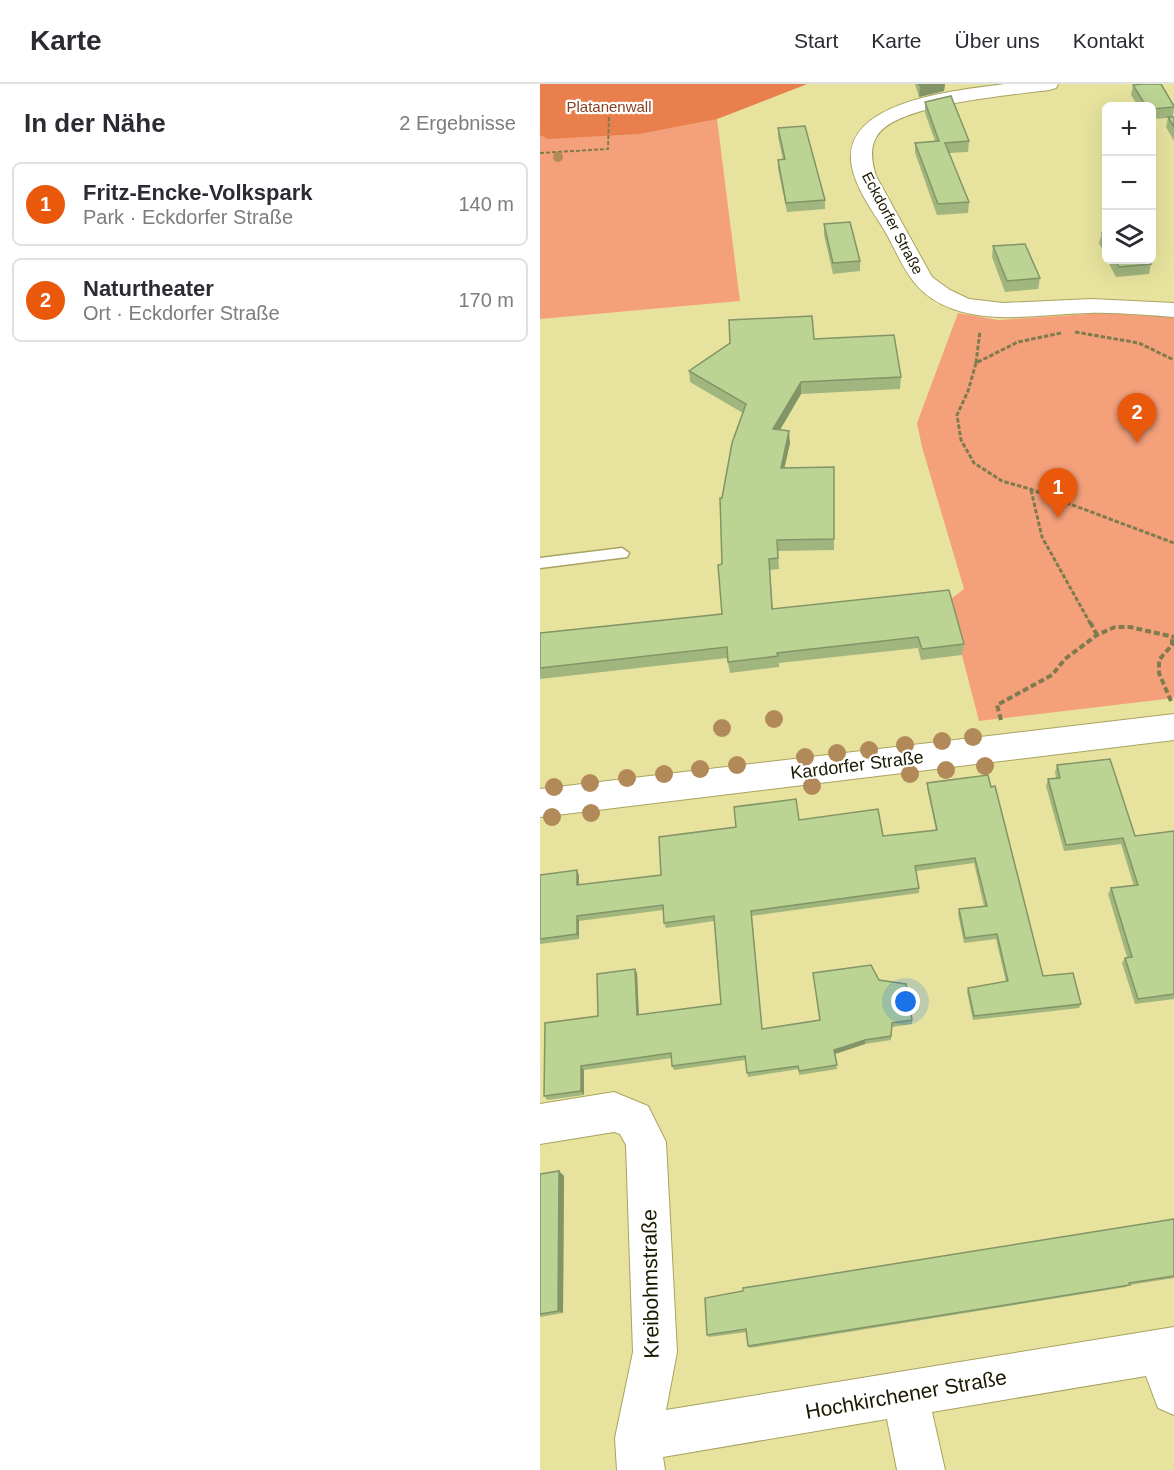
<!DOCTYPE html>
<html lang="de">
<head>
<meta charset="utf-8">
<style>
	:root { --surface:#fff; --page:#f7f7f7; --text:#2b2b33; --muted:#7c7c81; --line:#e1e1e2; --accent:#ea580c }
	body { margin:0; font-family:Arial,sans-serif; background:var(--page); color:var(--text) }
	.controls { position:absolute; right:18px; top:18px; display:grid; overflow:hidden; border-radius:9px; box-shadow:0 6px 24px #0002 }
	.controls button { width:54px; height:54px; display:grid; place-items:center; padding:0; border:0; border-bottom:2px solid var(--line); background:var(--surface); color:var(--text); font:30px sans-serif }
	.you { position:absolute; left:366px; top:918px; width:21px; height:21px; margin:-15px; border:4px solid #fff; border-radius:50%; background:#1a73e8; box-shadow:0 0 0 9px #1a73e833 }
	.badge { display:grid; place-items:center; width:39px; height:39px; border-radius:50%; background:var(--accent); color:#fff; font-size:20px; font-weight:700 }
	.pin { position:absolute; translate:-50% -50px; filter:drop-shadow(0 2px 3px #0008) }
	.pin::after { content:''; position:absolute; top:32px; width:21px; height:18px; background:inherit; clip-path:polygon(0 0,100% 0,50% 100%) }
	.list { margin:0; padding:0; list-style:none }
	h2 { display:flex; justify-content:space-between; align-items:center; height:78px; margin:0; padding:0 24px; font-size:26px }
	h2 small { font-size:20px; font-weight:400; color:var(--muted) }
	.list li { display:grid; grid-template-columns:39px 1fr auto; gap:18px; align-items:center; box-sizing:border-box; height:84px; margin:0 12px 12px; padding:0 12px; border:2px solid var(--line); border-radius:9px }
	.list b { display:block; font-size:22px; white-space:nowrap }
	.list p { margin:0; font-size:20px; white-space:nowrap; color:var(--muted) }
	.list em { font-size:20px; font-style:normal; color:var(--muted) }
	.icon { flex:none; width:33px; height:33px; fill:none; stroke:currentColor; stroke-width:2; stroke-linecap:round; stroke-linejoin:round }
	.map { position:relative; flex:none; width:634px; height:1386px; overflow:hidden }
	header { display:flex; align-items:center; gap:36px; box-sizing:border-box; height:84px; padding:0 30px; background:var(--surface); border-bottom:2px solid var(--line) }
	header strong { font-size:28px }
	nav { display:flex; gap:33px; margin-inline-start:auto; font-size:21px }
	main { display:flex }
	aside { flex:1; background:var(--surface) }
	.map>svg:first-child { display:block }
	.green { fill:#f4a17b }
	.forest { fill:#e87f4d }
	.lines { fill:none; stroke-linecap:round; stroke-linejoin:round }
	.lane-casing { stroke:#a8a360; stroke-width:3 }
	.street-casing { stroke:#a8a360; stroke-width:2 }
	.path-far2 { stroke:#7e7b4d; stroke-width:2; stroke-dasharray:4 2; stroke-linecap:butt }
	.path-far1 { stroke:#7e7b4d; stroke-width:3; stroke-dasharray:4.5 2; stroke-linecap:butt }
	.path { stroke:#7e7b4d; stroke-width:4; stroke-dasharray:6 3; stroke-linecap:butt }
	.lane { fill:#fff; fill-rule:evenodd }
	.street { fill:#fff; fill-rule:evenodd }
	.tree { fill:#b28a59 }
	.wall { fill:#a1b57e }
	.shaded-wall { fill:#839467 }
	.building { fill:#bbd393; stroke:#839467; stroke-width:1.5 }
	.labels { text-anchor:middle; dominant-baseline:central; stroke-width:4.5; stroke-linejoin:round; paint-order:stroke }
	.far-park-label { font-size:15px; fill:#864120; stroke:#fff }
	.far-street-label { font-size:15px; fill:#1b1800; stroke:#fff }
	.street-label { font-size:18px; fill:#1b1800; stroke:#fff }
	.near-street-label { font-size:21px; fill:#1b1800; stroke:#fff }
</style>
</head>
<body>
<header>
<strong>Karte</strong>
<nav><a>Start</a><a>Karte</a><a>Über uns</a><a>Kontakt</a></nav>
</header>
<main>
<aside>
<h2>In der Nähe<small>2 Ergebnisse</small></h2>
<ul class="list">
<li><span class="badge">1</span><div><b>Fritz-Encke-Volkspark</b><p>Park · Eckdorfer Straße</p></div><em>140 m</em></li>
<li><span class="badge">2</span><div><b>Naturtheater</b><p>Ort · Eckdorfer Straße</p></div><em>170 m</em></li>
</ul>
</aside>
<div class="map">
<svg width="634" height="1386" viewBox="0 0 634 1386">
	<rect width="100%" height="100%" fill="#e7e39e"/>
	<path class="green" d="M0 0H267L177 35 200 217 0 235Z
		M418 229 458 236 565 229 634 232V614L439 637 408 517 424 505 382 363 377 339Z"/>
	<path class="forest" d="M0 0H267L177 35 99 50 8 55 0 51Z"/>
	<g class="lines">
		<g class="lane-casing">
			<path id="lane" d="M82 464 89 469 87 473 0 484V474Z"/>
		</g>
		<g class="street-casing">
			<path id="street" d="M465 0H518L516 4 509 6C473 11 355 20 337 52 329 64 332 79 336 92L392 193 410 206 429 215 463 219 551 215 634 219V233C605 231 576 228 548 229 503 230 456 240 413 225 372 210 365 184 346 149 333 127 313 102 311 76 307 15 422 6 465 0Z
				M634 630V656L0 733V705Z
				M74 1008 108 1022 126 1058 137 1268 126 1326 634 1243V1331L618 1324 606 1292 392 1328 405 1386H357L347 1335 123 1373 125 1386H77L75 1354 93 1268 86 1061 80 1050 74 1048 0 1060V1020Z"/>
		</g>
		<path class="path-far2" d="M0 69 68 65 69 32"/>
		<path class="path-far1" d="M535 248 599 259 634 276
			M521 249 478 258 436 279 428 307 417 331 421 356 434 379 462 397 490 405 634 459
			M436 279 440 247
			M491 406 502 453 550 539"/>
		<path class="path" d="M550 538 557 551
			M631 617 619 589V576L632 561V553
			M461 636 457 621 512 591 525 575 557 551 575 543H590L634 553"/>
		<use href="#lane" class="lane"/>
		<use href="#street" class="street"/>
	</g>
	<g class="tree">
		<circle cx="18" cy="73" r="5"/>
		<circle cx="234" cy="635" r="9"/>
		<circle cx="182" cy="644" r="9"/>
		<circle cx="433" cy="653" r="9"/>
		<circle cx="402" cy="657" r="9"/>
		<circle cx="365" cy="661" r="9"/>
		<circle cx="329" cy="666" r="9"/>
		<circle cx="297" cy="669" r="9"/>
		<circle cx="265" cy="673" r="9"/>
		<circle cx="197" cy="681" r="9"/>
		<circle cx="445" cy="682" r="9"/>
		<circle cx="160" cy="685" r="9"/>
		<circle cx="406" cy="686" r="9"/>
		<circle cx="124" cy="690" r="9"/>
		<circle cx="370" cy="690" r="9"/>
		<circle cx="87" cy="694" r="9"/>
		<circle cx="50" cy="699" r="9"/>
		<circle cx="272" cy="702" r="9"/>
		<circle cx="14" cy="703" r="9"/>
		<circle cx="51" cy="729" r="9"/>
		<circle cx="12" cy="733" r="9"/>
	</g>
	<path class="wall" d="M375 0H405L404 7 379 13Z
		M593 1 634 22 633 33H634V57L626 43 628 34 612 35V22H598L591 11Z
		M385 18 429 57 428 68 409 69 429 118 428 129 397 131 375 69V59L395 57 385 29Z
		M238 44 285 116V125L247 128 238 85V76H243L238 53Z
		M284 140 320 177V187L293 190 284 151Z
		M567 148V174L559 159 562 149Z
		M453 162 500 194 498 205 465 208 452 173Z
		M567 176H609L611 180 609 190 576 193Z
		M274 255 361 293 360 305 261 310 240 346 250 359 244 384 294 383V466L238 467 239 485 230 486 233 525 424 560 422 571 381 576 378 564 239 579V583L190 589 187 574 0 595V549L182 530V414L203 329 150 298 149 287Z
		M517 681 595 752 634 747V915L595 920 582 879 585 874 587 873 568 810 571 804 594 802 581 760 524 767 506 702 508 695 516 694 515 688Z
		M387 699 451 703 503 892 541 920 539 924 433 936 427 908 428 904 466 898 456 855 424 859 418 830 419 825 444 822 434 779 376 787 379 804V809L212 832 222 945 280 936 339 896 372 936V940L352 943 351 956 325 960 295 970 297 985 259 991V985L208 993 205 976 134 986 132 982V974L44 986V1011L7 1016 4 1012 58 932 97 889 99 931 181 920 174 837 126 844 124 839 123 826 39 837V855L0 860V791H39V801L121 791 259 736 343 752 396 746 387 704Z
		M19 1087 24 1092 23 1229 0 1233V1090Z
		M634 1135V1194L589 1201 586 1203 210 1264 208 1262 207 1248 169 1253 167 1251Z"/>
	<path class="shaded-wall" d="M389 0H405L404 7 379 13 380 2Z
		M261 298V310L234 356 233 345Z
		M249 347 250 359 242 395 241 384Z
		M37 786 39 791V806L37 801Z
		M37 832 39 837V855L37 850Z
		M95 885 97 889 99 935 97 931Z
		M325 956V960L295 970 294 966Z
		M41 982 44 986V1011L41 1007Z
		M19 1087 24 1092 23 1229 18 1227Z"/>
	<path class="building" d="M379 0H389L380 2Z
		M602 0H621L634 22V23L612 25V22H606L593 1Z
		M411 12 429 57 405 59 429 118 398 120 375 59 399 57 385 18Z
		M628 33H634V43Z
		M265 42 285 116 246 119 238 76 245 75 238 44Z
		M310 138 320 177 293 179 284 140Z
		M567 148V158L562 149Z
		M485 160 500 194 467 197 453 162Z
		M575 176H609L611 180 579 183Z
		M272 232 274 255 354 251 361 293 261 298 233 345 249 347 241 384 294 383V455L237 456 238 474 229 475 232 525 409 506 424 560 382 565 378 553 237 569 238 572 188 578 187 563 0 584V549L182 530 178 481 182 480 180 414H182L192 359 206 320 149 287 190 259 189 236Z
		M570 675 595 752 634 747V910L598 915 585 874 592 873 571 804 598 801 583 754 526 761 508 695 520 694 517 681Z
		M448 691 451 703 455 702 503 892 533 889 541 920 434 932 428 904 468 897 457 850 425 854 419 825 447 822 435 774 375 782 379 804 211 827 222 945 280 936 273 889 331 881 339 896 366 900 372 936 352 939 351 952 325 956 294 966 297 981 259 987 258 982 207 989 205 972 132 982 131 969 41 982V1007L4 1012 5 939 58 932 57 890 95 885 97 931 181 920 174 832 124 839 123 821 37 832V850L0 855V791L37 786V801L121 791 119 753 196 743 194 723 256 715 259 736 338 725 343 752 397 746 387 699Z
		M19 1087 18 1227 0 1230V1090Z
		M634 1135V1192L589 1199 590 1201 208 1262 206 1245 167 1251 165 1214 203 1207V1204Z"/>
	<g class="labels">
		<g class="far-park-label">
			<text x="69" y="22">Platanenwall</text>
		</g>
		<g class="far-street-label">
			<text transform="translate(353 139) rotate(62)">Eckdorfer Straße</text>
		</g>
		<g class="street-label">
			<text transform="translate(317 681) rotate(-7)">Kardorfer Straße</text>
		</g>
		<g class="near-street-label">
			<text transform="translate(110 1200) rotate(-91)">Kreibohmstraße</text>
			<text transform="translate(366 1310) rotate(-10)">Hochkirchener Straße</text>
		</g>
	</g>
</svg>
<div class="controls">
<button>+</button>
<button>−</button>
<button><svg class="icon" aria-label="layers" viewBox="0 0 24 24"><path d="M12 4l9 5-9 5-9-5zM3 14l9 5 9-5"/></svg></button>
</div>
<div class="you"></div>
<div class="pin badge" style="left:518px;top:434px">1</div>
<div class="pin badge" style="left:597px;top:359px">2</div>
</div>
</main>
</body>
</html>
